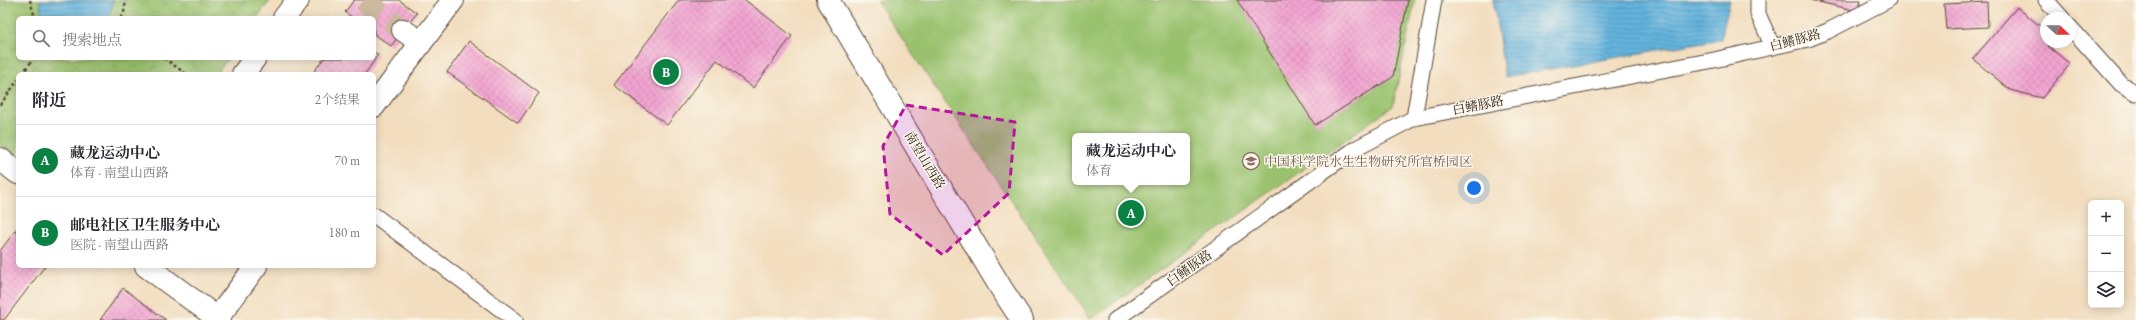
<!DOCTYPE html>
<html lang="zh">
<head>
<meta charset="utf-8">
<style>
	:root { --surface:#fff; --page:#f2f2f3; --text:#2b2b33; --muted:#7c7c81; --line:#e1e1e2; --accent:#0b8043 }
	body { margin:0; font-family:"EB Garamond","Noto Serif SC",serif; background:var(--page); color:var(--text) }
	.controls { position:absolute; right:12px; bottom:12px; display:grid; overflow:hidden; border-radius:6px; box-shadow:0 2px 10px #0003 }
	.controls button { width:36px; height:36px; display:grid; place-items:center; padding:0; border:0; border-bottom:1px solid var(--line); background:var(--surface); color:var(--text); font:20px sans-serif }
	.compass { position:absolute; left:2040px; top:12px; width:36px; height:36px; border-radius:50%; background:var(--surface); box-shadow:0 2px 10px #0003; rotate:112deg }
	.you { position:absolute; left:1474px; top:188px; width:14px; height:14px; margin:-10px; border:3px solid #fff; border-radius:50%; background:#1a73e8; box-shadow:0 0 0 6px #1a73e833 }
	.badge { display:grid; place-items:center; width:26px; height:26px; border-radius:50%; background:var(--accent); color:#fff; font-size:13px; font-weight:700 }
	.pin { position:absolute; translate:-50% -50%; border:2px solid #fff; box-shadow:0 1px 4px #0006 }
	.popup { position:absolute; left:1072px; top:133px; width:118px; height:52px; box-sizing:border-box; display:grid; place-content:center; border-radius:6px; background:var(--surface); filter:drop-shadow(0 1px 3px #0005); font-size:13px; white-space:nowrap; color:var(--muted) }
	.popup b { font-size:15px; color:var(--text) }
	.popup::after { content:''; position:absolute; left:50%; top:100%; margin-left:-8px; border:8px solid transparent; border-top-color:var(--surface) }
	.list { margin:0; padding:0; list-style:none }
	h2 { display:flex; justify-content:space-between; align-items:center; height:52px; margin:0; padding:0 16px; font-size:17px }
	h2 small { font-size:13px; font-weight:400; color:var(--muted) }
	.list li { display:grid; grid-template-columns:26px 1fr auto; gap:12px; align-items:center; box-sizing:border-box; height:72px; padding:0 16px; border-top:1px solid var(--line) }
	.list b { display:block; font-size:15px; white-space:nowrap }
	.list p { margin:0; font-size:13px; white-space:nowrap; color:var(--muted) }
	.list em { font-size:13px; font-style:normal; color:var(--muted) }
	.icon { flex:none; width:22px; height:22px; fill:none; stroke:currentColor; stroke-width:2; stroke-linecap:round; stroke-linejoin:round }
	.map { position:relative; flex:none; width:2136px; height:320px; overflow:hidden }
	.search { position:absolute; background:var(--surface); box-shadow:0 2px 10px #0003; left:16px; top:16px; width:360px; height:44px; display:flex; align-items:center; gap:10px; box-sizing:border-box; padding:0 14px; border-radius:6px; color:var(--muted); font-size:15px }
	.panel { position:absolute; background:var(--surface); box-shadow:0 2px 10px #0003; left:16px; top:72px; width:360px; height:196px; border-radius:6px }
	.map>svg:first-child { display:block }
	.park { fill:url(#park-crowns); stroke:#6a7646 }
	.pitch { fill:#9ac26e; stroke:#6a7646; fill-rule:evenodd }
	.water { fill:url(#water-rules); stroke:#4f6f7e }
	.building { fill:url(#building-cross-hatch) }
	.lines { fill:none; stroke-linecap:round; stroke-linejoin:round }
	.street-tunnel { stroke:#cdb99e; stroke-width:22; stroke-dasharray:22 11; stroke-linecap:butt }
	.lane-casing { stroke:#564536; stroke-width:17 }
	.street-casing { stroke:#564536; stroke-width:24 }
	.secondary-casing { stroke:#564536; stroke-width:24 }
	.path { stroke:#564536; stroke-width:2.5; stroke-dasharray:3 3; stroke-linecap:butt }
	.lane { stroke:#fff; stroke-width:15 }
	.street { stroke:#fff; stroke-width:22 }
	.secondary { stroke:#fff; stroke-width:22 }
	.marked { fill:#b5179e; fill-opacity:0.2; stroke:#b5179e; stroke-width:3; stroke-dasharray:8 5; stroke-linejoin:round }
	.labels { text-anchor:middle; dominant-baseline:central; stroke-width:3; stroke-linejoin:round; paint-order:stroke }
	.street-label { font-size:13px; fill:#3b2a1e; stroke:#fbf7ec }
	.education-label { font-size:13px; fill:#785e54; stroke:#fbf7ec; text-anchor:start }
</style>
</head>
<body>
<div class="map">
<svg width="2136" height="320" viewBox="0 0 2136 320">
	<defs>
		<pattern id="park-crowns" width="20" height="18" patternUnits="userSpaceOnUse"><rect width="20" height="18" fill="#9ac26e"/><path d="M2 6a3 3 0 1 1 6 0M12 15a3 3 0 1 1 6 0" fill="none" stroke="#7f9e5a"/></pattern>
		<pattern id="water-rules" width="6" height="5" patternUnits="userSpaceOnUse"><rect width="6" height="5" fill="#63b4de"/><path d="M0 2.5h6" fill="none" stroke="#5393b3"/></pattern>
		<pattern id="building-cross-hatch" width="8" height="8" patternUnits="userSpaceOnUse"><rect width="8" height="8" fill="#f2a4d1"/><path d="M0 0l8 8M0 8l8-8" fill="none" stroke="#d08db3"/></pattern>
	</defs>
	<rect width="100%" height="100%" fill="#fbf7ec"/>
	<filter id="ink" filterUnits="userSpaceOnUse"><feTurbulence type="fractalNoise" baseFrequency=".025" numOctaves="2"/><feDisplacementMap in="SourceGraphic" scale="8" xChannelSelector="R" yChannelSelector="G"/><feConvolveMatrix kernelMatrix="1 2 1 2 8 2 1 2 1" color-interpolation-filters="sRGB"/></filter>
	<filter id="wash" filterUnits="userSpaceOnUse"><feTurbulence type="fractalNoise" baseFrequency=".012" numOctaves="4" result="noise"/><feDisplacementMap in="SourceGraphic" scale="16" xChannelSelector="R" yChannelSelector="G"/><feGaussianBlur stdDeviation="0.9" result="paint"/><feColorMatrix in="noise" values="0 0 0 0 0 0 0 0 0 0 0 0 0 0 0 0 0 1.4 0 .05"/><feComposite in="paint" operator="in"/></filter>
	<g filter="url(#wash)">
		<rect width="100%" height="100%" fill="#f2ddbe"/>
		<path class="park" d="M0 0H271L257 18H18V58H228L216 74H18V160L0 146Z"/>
		<path class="pitch" d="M876 0H1415L1393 106 1091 319ZM1075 136H1187V182H1075Z"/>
		<path class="water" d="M40 0H113L112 9 108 18H45L41 10Z
			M1493 0H1730L1721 39 1505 77Z"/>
		<g id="blocks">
			<path class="building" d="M354 0H399L417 13 391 46 374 34V18H353L345 12Z
				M679 0H745L792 36 753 88 717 60 667 125 614 85Z
				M1237 0H1408L1393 77 1315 125Z
				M1810 0H1861L1858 11Z
				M1987 2 1988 27 1946 29 1944 4Z
				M2017 7 2046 31V42H2051L2048 46 2070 64 2042 98 2010 90 1973 59Z
				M469 41 539 93 518 123 447 72Z
				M374 52 378 55 365 74H312L324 58H374Z
				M18 227V266H45L4 320H0V251Z
				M123 288 166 320H100Z"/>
		</g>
	</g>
	<g filter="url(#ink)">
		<use href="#blocks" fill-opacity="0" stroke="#564536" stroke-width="1"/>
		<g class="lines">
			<path class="street-tunnel" d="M363 0 403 30"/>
			<g class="lane-casing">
				<path id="lane" d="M1758 0V14L1773 47
					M2046 0 2062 18
					M2070 27 2121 84 2136 93
					M1414 118 1434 0
					M374 215 515 320
					M1115 320 1355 149 1414 118 1714 60 1808 39 1828 31 1888 0"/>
			</g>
			<g class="street-casing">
				<path id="street" d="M284 18 298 0
					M403 30 421 43
					M243 74 255 58
					M374 106 453 0
					M0 159 18 173
					M146 266 220 320
					M216 320 256 266"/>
			</g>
			<g class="secondary-casing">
				<path id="secondary" d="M828 0 1001 288 1022 320"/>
			</g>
			<path class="path" d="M30 0 35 18
				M121 18 124 12 126 0
				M164 58 186 74
				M22 74 34 58
				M0 105 18 80"/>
			<use href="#lane" class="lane"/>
			<use href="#street" class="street"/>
			<use href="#secondary" class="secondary"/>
		</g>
	</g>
	<path class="marked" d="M906 105 1015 122 1009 193 943 255 890 214 883 146Z"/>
	<defs>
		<g id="university-ring" transform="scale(0.9)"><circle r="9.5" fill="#fbf7ec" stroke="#8d6e63" stroke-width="1.5"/><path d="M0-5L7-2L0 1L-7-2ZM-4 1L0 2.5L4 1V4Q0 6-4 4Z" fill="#8d6e63"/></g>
	</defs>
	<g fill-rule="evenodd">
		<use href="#university-ring" x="1251" y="161"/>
	</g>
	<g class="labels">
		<g class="street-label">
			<text transform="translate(1795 40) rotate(-15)">白鳍豚路</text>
			<text transform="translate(1478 105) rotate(-11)">白鳍豚路</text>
			<text transform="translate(925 160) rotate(59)">南望山西路</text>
			<text transform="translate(1189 268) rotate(-35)">白鳍豚路</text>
		</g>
		<g class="education-label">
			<text x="1264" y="161">中国科学院水生生物研究所官桥园区</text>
		</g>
	</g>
</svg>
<div class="controls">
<button>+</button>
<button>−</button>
<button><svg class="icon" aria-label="layers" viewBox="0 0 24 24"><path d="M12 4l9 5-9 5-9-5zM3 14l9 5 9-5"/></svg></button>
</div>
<svg class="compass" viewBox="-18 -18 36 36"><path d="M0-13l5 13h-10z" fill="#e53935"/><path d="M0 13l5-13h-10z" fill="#7c7c81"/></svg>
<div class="you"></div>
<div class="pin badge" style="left:1131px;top:213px">A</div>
<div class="popup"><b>藏龙运动中心</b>体育</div>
<div class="pin badge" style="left:666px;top:72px">B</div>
<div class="search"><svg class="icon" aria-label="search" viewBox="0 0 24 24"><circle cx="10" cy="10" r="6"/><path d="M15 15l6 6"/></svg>搜索地点</div>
<section class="panel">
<h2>附近<small>2个结果</small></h2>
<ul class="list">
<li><span class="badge">A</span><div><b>藏龙运动中心</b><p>体育 · 南望山西路</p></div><em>70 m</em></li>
<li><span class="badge">B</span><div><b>邮电社区卫生服务中心</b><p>医院 · 南望山西路</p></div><em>180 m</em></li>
</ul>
</section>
</div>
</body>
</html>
